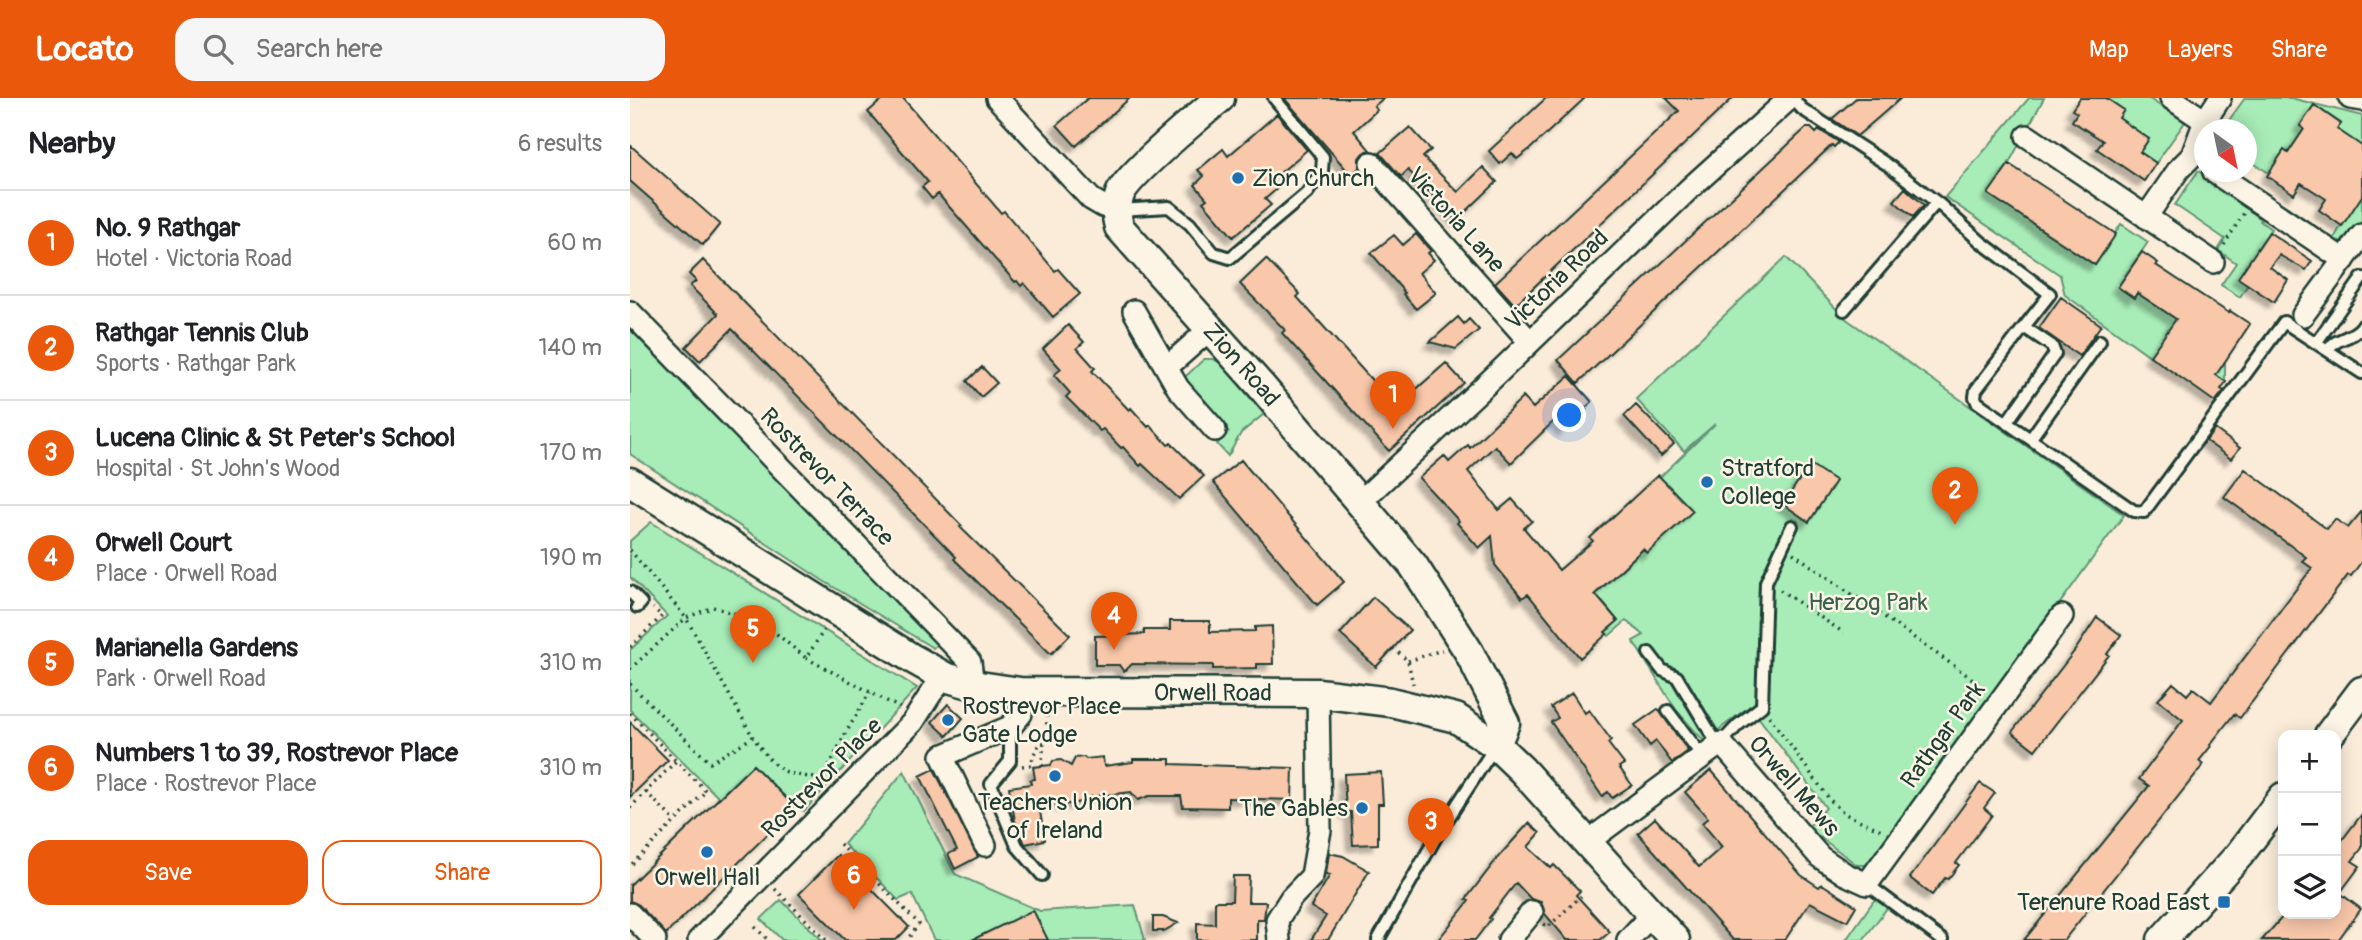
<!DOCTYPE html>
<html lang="en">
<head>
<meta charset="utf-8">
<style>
	:root { --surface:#fff; --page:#f6f6f6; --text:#202124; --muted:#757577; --line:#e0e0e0; --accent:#ea580c }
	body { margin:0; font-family:Pangolin,sans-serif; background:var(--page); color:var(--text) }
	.controls { position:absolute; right:21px; bottom:21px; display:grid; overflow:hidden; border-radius:14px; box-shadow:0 4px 18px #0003 }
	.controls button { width:63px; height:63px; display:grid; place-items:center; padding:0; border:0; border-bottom:2px solid var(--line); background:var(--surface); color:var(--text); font:35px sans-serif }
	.compass { position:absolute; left:1564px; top:21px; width:63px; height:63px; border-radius:50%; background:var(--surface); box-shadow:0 4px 18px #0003; rotate:147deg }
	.you { position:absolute; left:940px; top:318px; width:24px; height:24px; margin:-18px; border:5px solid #fff; border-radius:50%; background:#1a73e8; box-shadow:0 0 0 10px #1a73e833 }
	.badge { display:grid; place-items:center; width:46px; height:46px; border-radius:50%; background:var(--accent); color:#fff; font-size:23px; font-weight:700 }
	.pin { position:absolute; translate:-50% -58px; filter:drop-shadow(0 2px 4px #0008) }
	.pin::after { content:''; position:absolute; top:37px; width:24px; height:21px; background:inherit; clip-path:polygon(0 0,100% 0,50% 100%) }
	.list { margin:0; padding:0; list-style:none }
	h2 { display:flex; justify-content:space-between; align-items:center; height:91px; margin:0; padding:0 28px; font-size:30px }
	h2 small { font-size:23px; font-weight:400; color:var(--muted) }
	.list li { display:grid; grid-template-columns:46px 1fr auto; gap:21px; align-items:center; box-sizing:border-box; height:105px; padding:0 28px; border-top:2px solid var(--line) }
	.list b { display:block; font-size:26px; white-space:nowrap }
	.list p { margin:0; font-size:23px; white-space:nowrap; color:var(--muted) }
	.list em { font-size:23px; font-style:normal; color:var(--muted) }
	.actions { display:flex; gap:14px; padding:21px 28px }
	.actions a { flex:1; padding:16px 0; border:2px solid var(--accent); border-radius:21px; text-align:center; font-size:24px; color:var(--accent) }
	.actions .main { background:var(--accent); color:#fff }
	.icon { flex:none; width:38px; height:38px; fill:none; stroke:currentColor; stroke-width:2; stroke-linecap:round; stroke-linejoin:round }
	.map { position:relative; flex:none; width:1732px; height:842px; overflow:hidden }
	header { display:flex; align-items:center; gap:42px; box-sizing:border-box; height:98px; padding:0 35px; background:var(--accent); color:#fff }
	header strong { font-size:33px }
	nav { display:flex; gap:38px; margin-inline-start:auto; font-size:24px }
	.search { width:490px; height:63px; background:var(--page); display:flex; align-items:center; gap:18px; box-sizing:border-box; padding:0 24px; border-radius:21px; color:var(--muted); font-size:26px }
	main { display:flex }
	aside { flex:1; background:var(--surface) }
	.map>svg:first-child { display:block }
	.green { fill:#a8edb8; stroke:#649576; stroke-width:2 }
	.building { fill:#f9c7a9; stroke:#1f3d34; stroke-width:2; filter:url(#shadow) }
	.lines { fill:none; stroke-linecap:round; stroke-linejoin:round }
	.lane-casing { stroke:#1f3d34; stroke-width:16 }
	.street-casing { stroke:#1f3d34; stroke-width:26 }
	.secondary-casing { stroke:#1f3d34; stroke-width:33 }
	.path { stroke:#1f3d34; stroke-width:3.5; stroke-dasharray:2 5; stroke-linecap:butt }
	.lane { stroke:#fcf5e5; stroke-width:10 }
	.street { stroke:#fcf5e5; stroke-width:21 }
	.secondary { stroke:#fcf5e5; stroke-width:28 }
	.poi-dot { fill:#1f6fb2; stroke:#fcf5e5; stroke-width:2.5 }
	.labels { text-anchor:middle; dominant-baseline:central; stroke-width:5; stroke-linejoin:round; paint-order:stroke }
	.poi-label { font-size:24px; fill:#1f3d34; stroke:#fcf5e5; text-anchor:start }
	.street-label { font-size:24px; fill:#1f3d34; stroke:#fcf5e5 }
	.park-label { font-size:24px; fill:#3a604e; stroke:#fcf5e5 }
</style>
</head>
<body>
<header>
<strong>Locato</strong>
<div class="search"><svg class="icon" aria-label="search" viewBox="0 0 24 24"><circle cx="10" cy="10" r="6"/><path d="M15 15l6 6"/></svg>Search here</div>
<nav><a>Map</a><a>Layers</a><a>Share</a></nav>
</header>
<main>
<aside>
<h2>Nearby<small>6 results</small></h2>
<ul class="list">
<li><span class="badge">1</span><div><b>No. 9 Rathgar</b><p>Hotel · Victoria Road</p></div><em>60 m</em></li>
<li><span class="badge">2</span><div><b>Rathgar Tennis Club</b><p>Sports · Rathgar Park</p></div><em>140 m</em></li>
<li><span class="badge">3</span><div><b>Lucena Clinic &amp; St Peter's School</b><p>Hospital · St John's Wood</p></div><em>170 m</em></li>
<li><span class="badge">4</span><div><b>Orwell Court</b><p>Place · Orwell Road</p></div><em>190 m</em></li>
<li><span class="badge">5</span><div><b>Marianella Gardens</b><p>Park · Orwell Road</p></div><em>310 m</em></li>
<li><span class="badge">6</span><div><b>Numbers 1 to 39, Rostrevor Place</b><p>Place · Rostrevor Place</p></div><em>310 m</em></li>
</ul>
<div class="actions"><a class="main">Save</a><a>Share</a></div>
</aside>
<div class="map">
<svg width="1732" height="842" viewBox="0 0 1732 842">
	<defs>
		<filter id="shadow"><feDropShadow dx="-6" dy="6" stdDeviation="2" flood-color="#0004"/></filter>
	</defs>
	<rect width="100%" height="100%" fill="#fbecd9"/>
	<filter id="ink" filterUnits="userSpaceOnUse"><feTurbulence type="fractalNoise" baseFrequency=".0143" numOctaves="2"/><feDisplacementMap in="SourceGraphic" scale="14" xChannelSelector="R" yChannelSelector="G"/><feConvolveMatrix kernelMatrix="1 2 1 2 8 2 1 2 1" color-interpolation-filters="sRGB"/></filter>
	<g filter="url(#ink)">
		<path class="green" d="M1399 0H1414L1379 65 1359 96 1465 167 1491 126 1518 144 1488 189 1504 199 1507 195 1569 236 1595 263V283L1533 241 1520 258 1435 197 1430 177 1315 99Z
			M1476 0H1518L1555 24 1526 65 1510 54 1519 41 1494 24 1481 31 1494 12Z
			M1615 0H1661L1732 18V52L1707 31 1711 25 1684 7 1670 27 1674 31 1658 55 1654 53 1639 75 1617 61 1616 32H1592Z
			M1568 73 1634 117 1630 123 1641 131 1628 150 1636 156 1610 199 1591 187 1606 165 1588 152 1595 141 1545 107Z
			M1732 90V123L1710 152 1702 144Z
			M1156 159 1215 220 1494 417 1240 767H1227L1182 733 1170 728H1179L1196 710 1120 608 1074 643 1046 612 1003 543 1014 537 996 523 979 538 975 534 988 523 966 496 1013 451 1017 455 1030 379 1085 326 1054 353 1006 301Z
			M0 224 311 542 303 550 192 482 0 356Z
			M574 261H583L591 265 634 316 611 335 598 358 587 346 599 334 558 290 555 279Z
			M21 424 287 590 174 713 165 709 123 667 89 700 0 612V552L37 518 0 479V443Z
			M274 673 325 776 410 813 505 807 515 842H304L282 796 268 802 214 746Z
			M1245 801 1257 810 1233 842H1216Z
			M151 802 192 842H152L131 821Z"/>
		<path class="building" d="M254 0H273L371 115 374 113 425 173 428 171 450 196 423 219 394 185 391 188 387 183 385 184 308 96 302 101 292 89 298 84 238 14Z
			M458 0H500L446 48 427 27Z
			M654 0H754L744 8 747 12 724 33 740 52 733 55 729 60V70L721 77Z
			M916 0H955L900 51 887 61 882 55 870 66 859 53Z
			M1036 0H1103L885 207 865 185 1049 13Z
			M1226 0H1271L1227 38 1202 21Z
			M1450 0H1476L1494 12 1489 20 1519 41 1510 54 1526 65 1514 83 1467 51 1473 43 1442 23 1447 15 1442 12Z
			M1684 7 1711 26 1707 31 1732 48V98L1712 128 1689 112 1696 101 1671 85 1664 96 1637 78 1654 52 1658 55 1674 31 1670 28Z
			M647 16 677 52 642 82 648 90 635 101 641 107 603 139 573 104 577 101 565 87 574 78 568 72 593 51 598 58Z
			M780 29 801 52 793 59 828 94 853 69 867 84 827 122 778 72 771 79 750 55Z
			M1176 30H1181L1186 35 1189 32 1209 44 1204 49 1202 47 948 285 928 262Z
			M0 47 90 126 73 147 0 83Z
			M1379 66 1486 136 1465 167 1358 96Z
			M1275 90 1294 107 1283 119 1264 103Z
			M1639 134 1682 163 1676 172 1649 157 1640 169 1658 182 1644 204 1608 180Z
			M786 136 801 153 798 155 804 162 789 175 806 195 786 211 773 196 775 195 741 155 764 137 773 147Z
			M1512 154 1528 165 1526 167 1599 215 1600 213 1620 226 1586 277 1596 284 1591 291 1594 293 1585 304 1520 258 1546 221 1507 195 1504 200 1488 189Z
			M636 161 670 196 667 199 766 309 816 265 834 285 759 353 652 235 655 232 610 186Z
			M73 162 332 428 330 429 440 537 421 556 324 461 326 459 102 231 70 263 56 249 88 216 60 188 66 183 59 176Z
			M1431 199 1471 227 1449 258 1409 230Z
			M828 219 834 226 839 221 849 232 826 251 800 244Z
			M438 227 454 244 447 250 465 270 462 273 499 312 501 310 518 329 520 327 538 347 541 345 574 378 549 401 512 366 510 368 493 349 491 350 473 331 470 333 436 299 440 295 424 277 431 271 413 251Z
			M352 269 367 285 351 299 337 283Z
			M939 278 962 304 954 311 956 312 934 332 925 322 881 365 865 348 838 373 869 412 882 401 902 423 894 430 929 472 963 443 960 440 1028 377 1063 413 1017 455 1013 451 965 496 988 523 975 534 977 536 950 560 898 496 892 500 865 467 862 438 849 450 827 425 829 423 789 380 814 358 819 364 838 347 840 350 893 299 903 310Z
			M1006 307 1044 346 1031 358 994 318Z
			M1585 331 1610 350 1601 361 1576 343Z
			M611 362 714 484 687 507 583 384Z
			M1180 366 1206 383 1179 424 1153 406Z
			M1615 371 1697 431 1705 421 1718 430 1732 413V463L1721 478 1718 477 1610 620 1604 616 1580 647 1581 648 1569 663 1573 667 1434 842H1394L1519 688 1509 681 1553 622 1528 602 1543 585 1557 597 1563 590 1581 604 1682 470 1672 463 1676 459 1594 399Z
			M743 499 780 532 746 569 710 536Z
			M1467 519 1491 537 1477 556 1479 557 1405 652 1382 634 1446 551Z
			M540 523H580V534L625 533V529L642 528 643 566H627V570L583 571V567L502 566 494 574 489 567H465V538L514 536V532H540Z
			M942 595 955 615 959 612 981 642 978 645 994 666 989 669 1002 687 982 700 978 694 972 698 921 624 928 620 921 609Z
			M318 606 333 620 317 638 302 624Z
			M1028 611 1058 653 1042 665 1026 643 1020 648 1005 627Z
			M0 624 38 662 0 699Z
			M454 659 456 661 473 659 474 668 503 664V661H540V666L663 670 662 702 598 700V710L553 709 551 698H519L508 702 501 694 460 699 457 703 433 707 429 704 409 708 415 742 395 746 385 723 379 689 401 686 400 682 405 681 403 669 421 667 423 663 431 662 441 668 445 660Z
			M123 667 165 709 36 836 9 807 0 803V787Z
			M304 671 348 759 325 771 318 756 327 752 290 678Z
			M1081 672 1171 777 1189 789 1192 786 1226 808 1217 823 1180 804 1155 842H1103L1008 735 1025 720 1069 769 1092 749 1072 725 1078 720 1055 694Z
			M751 674 753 706H748V746L723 747 721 714H716L714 676Z
			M1350 685 1365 695 1354 710 1362 717 1326 765 1329 767 1318 781 1315 780 1302 797 1280 780Z
			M1732 716V750L1722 763 1730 768 1710 795 1731 811 1708 842H1632L1655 816H1706V750Z
			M899 725 910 735 898 749 921 770 924 767 950 793 946 797 980 834 970 842H937L915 816 911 804 901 801 886 785 859 820 861 821 845 842H808L839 803 836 801 870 757Z
			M699 755 713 758 739 773 698 842H681L696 818 681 809 700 777 696 776Z
			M208 757 279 829 266 842H215L169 796Z
			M603 778H619L618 804H636L634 821H627V842H567V825L585 826V803H602Z
			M403 812 418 842H342Z
			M523 819H533L548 825 534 833H523Z"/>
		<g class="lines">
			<g class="lane-casing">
				<path id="lane" d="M1162 0 1172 11 1258 67 1309 106 1351 144 1420 196 1394 229
					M489 112 539 109 560 126 584 155 600 160 677 95 692 73 693 59 644 0
					M1214 212 1306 105
					M1686 245 1732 180
					M1697 252C1706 239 1723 241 1732 228
					M1377 324 1425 256 1422 248 1394 229 1346 292 1345 299 1347 304 1504 413 1514 414 1654 224 1732 275
					M1401 340 1470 243
					M0 494 11 505 7 509
					M1019 555 1032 572 1047 579 1088 647
					M1038 613 1073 659
					M380 629V663L361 686 387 748 412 777
					M1091 645 1108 627 1132 608 1136 484 1162 428
					M1237 786 1312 842
					M748 842 806 739 866 647"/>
			</g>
			<g class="street-casing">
				<path id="street" d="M367 0 461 101 473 108 486 112
					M1541 0 1575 23
					M1720 0 1732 2
					M1397 38 1583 164
					M741 65 900 244
					M1584 74 1714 162
					M1516 119 1549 71 1562 58 1575 23 1590 0
					M504 213 548 290 585 332
					M0 214 340 564 343 587
					M1673 217 1732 137
					M537 269 580 231
					M730 404 865 278 1058 92 1160 0
					M956 745 1091 645 1190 759 1215 776 1237 786 1432 518
					M355 747 312 658 380 629 391 616 390 594
					M0 816 25 842
					M69 842 283 624 302 594 315 579
					M649 842 647 822 661 800 682 778 690 732 688 595
					M879 842 902 814
					M998 842 1021 817"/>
			</g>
			<g class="secondary-casing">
				<g id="secondary">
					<path id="s1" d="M590 0C570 17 498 77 490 96 486 107 486 118 489 129L631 288 783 467 839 554 875 625 866 647"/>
					<path id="s2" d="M0 384 283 561 315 579 343 587 390 594 688 595 761 604 826 620 866 647 892 672 1045 842"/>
					<path d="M1699 637 1732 593"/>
					<path d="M1532 842 1609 757 1653 699"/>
				</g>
			</g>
			<path class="path" d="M1594 147 1614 115
				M0 452 56 520 123 639
				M1163 455 1357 591
				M1150 492 1214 535
				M0 549 32 518 23 510
				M763 550 778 563 783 586
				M176 560 270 610
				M778 563 812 552
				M0 571 56 520 83 509 132 524 176 560 194 532
				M0 586 80 665 123 639C148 675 150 675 193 681L196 688
				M0 615 46 663
				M1139 618 1200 702 1215 716 1251 732
				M392 668 401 667 404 656 410 645H414
				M412 668C412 651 417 635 417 617
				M193 681 214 638 240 594
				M16 694 45 723
				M0 710 46 663 76 693 1 767 0 765
				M210 746 289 826 277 842
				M145 791 196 842
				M914 826 918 829 951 798
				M125 829 138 842"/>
			<use href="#lane" class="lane"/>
			<use href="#street" class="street"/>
			<use href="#secondary" class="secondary"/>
		</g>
	</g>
	<g class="poi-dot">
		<circle cx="608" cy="80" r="7"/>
		<circle cx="1077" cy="384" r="7"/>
		<circle cx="318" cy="622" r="7"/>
		<circle cx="425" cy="678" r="7"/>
		<circle cx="732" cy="710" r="7"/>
		<circle cx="77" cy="754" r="7"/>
		<rect x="1587" y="797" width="14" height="14" rx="3.5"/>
	</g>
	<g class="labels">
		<g class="poi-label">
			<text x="622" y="80">Zion Church</text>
			<text x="1091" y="370">Stratford<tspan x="1091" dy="28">College</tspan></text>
			<text x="332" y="608">Rostrevor Place<tspan x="332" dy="28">Gate Lodge</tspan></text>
			<text x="425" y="704" text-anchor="middle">Teachers Union<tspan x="425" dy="28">of Ireland</tspan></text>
			<text x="718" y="710" text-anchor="end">The Gables</text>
			<text x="77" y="779" text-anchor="middle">Orwell Hall</text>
			<text x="1580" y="804" text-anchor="end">Terenure Road East</text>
		</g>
		<g class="street-label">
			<text transform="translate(826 122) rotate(48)">Victoria Lane</text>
			<text transform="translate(927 182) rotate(-44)">Victoria Road</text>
			<text stroke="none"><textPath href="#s1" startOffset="357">Zion Road</textPath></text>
			<text transform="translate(197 379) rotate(46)">Rostrevor Terrace</text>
			<text stroke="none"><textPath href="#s2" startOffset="640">Orwell Road</textPath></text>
			<text transform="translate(1313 637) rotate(-54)">Rathgar Park</text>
			<text transform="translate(192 680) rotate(-45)">Rostrevor Place</text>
			<text transform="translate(1164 688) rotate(49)">Orwell Mews</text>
		</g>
		<g class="park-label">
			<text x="1238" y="504">Herzog Park</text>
		</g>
	</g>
</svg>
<div class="controls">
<button>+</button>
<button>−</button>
<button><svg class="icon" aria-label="layers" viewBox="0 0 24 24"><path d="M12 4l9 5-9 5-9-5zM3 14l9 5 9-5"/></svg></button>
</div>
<svg class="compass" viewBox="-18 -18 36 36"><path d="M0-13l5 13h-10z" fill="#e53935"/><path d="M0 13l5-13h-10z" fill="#757577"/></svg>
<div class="you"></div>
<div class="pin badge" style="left:763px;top:331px">1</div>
<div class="pin badge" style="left:1325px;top:427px">2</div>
<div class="pin badge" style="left:801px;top:758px">3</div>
<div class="pin badge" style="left:484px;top:552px">4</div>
<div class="pin badge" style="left:123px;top:565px">5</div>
<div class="pin badge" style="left:224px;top:812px">6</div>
</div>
</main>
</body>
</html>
